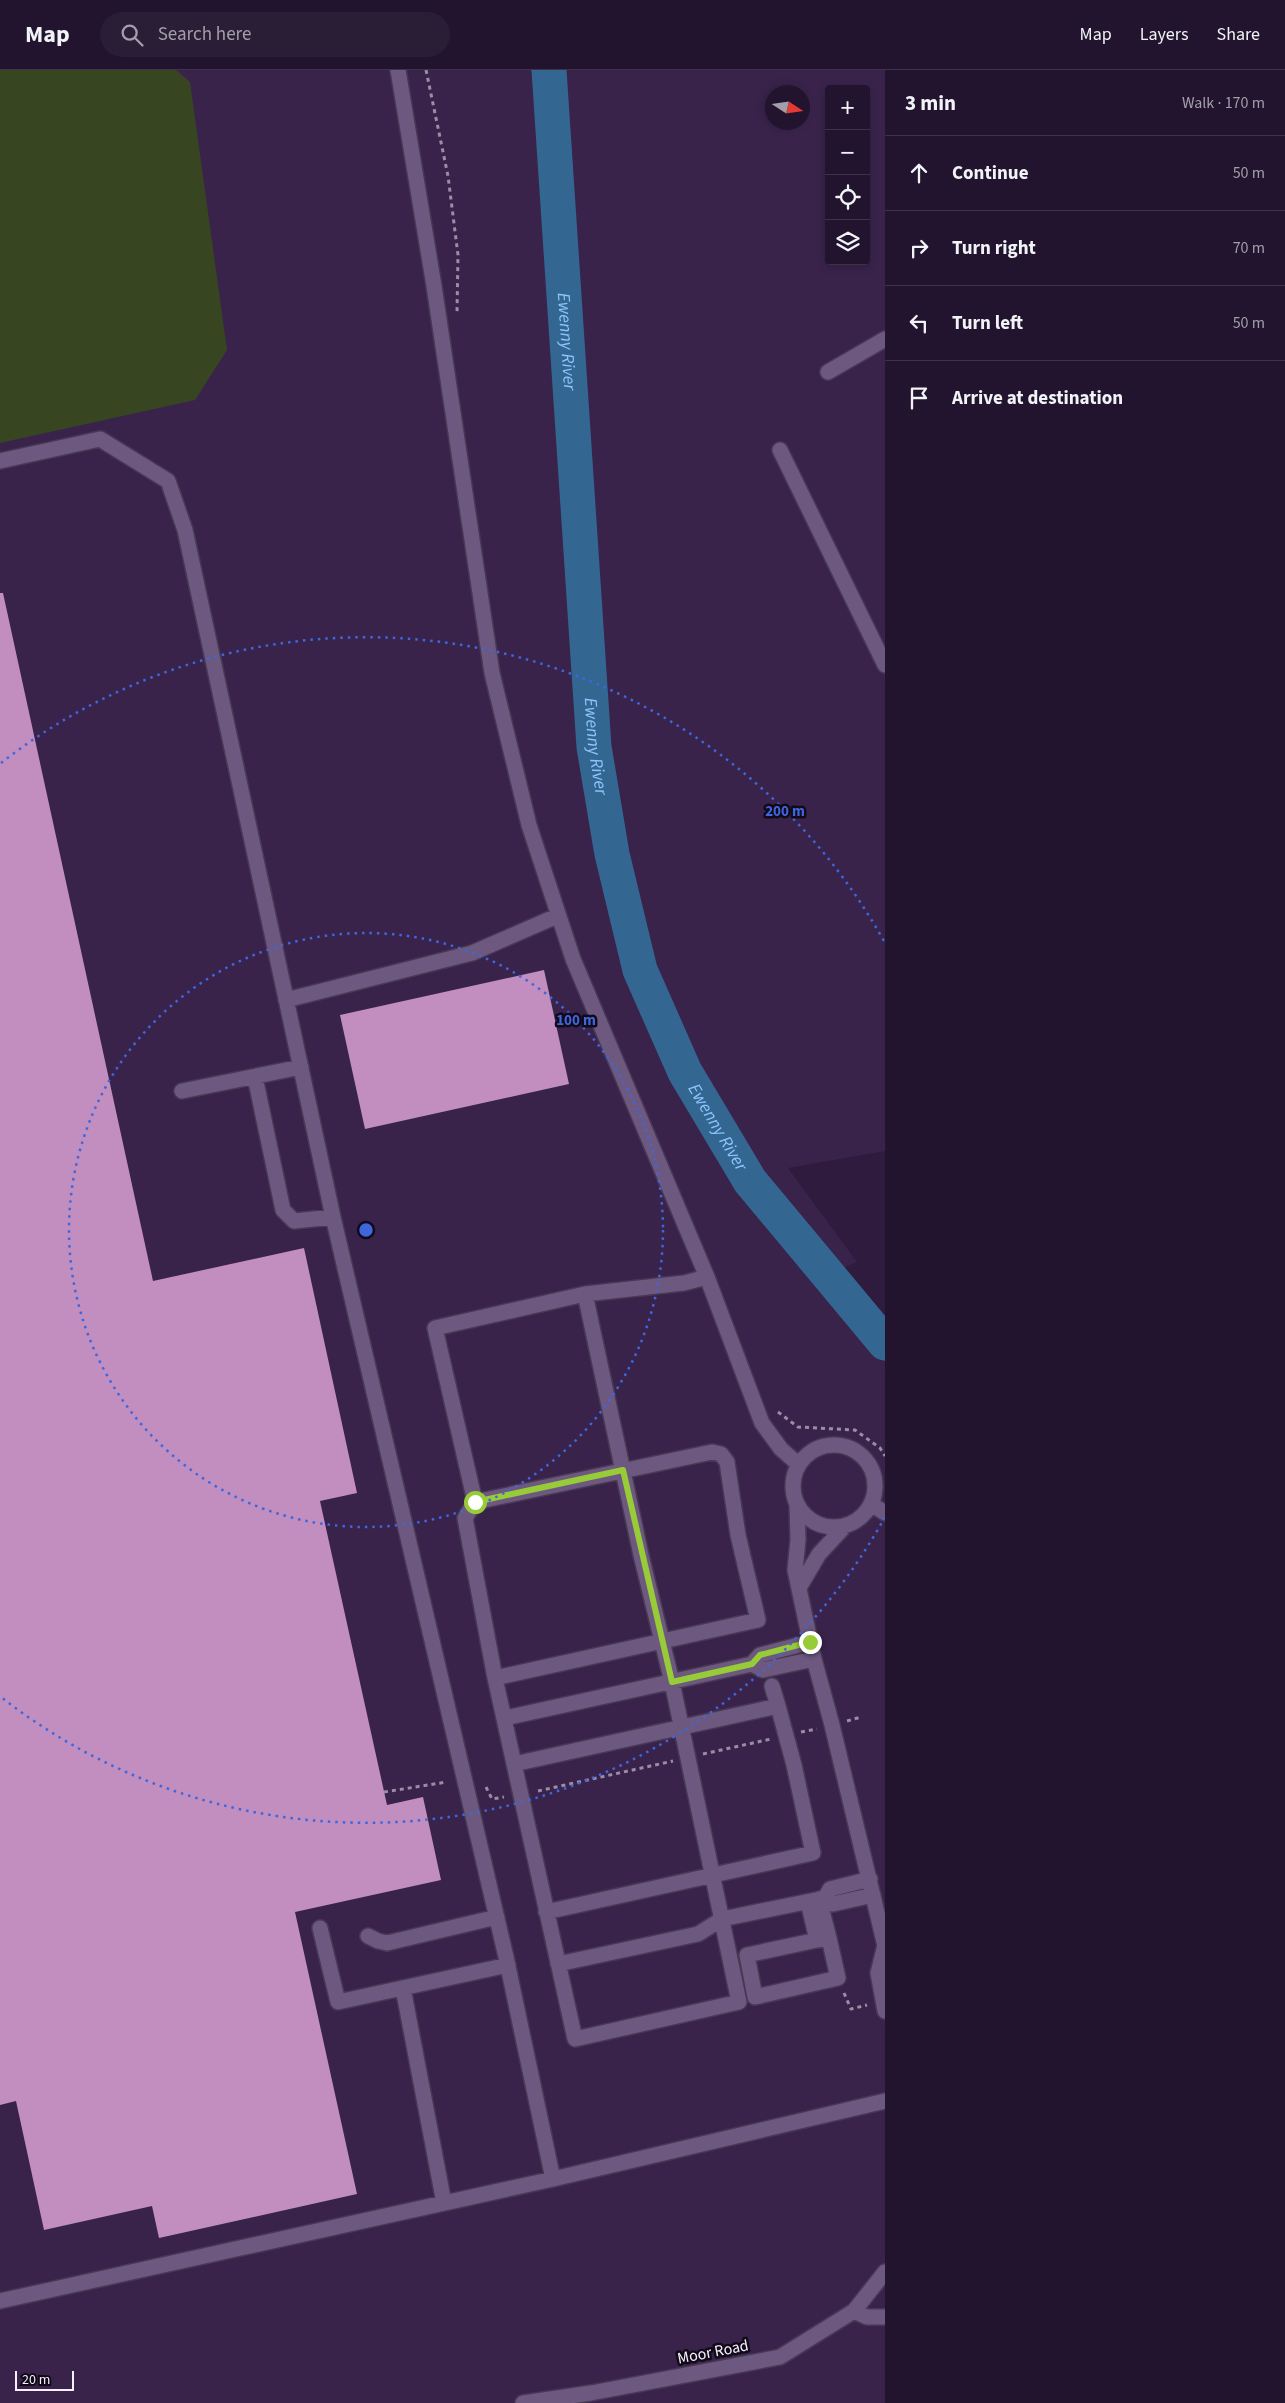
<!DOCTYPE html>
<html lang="en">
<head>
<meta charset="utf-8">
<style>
	:root { --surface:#22142e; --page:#2a1d36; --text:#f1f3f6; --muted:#a29eaa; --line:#3f334a }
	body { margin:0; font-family:"Source Sans 3",sans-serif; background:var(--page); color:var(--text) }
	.controls { position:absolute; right:15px; top:15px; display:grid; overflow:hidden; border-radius:5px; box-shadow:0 2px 8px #0003 }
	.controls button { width:45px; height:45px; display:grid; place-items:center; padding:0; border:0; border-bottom:1px solid var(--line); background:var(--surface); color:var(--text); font:25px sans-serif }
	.compass { position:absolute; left:765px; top:15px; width:45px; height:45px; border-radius:50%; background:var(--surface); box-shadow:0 2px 8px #0003; rotate:102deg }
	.scale { position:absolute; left:15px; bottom:12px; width:59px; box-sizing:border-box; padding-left:5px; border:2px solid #f6f0fd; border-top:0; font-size:14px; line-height:18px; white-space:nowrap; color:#f6f0fd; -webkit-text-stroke:4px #120a19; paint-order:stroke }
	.stop { position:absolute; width:15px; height:15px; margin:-11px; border:4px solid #97cc38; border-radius:50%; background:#fff }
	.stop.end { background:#97cc38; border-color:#fff; box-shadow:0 1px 5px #0008 }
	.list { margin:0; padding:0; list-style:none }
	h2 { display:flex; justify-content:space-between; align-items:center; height:65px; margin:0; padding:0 20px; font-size:21px }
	h2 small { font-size:16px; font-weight:400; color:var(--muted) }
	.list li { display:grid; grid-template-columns:32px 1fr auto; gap:15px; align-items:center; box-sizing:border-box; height:75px; padding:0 20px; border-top:1px solid var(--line) }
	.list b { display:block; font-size:19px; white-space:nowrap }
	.list em { font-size:16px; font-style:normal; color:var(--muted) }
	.icon { flex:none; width:28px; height:28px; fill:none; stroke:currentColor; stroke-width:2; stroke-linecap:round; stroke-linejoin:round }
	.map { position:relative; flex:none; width:885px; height:2333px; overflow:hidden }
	header { display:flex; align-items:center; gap:30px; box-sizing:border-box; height:70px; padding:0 25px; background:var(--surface); border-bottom:1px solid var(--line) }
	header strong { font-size:24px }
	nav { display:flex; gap:28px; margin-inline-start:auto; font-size:18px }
	.search { width:350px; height:45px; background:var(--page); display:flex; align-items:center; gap:12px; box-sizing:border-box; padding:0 18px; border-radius:28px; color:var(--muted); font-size:19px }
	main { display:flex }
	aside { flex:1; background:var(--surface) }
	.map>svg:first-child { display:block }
	.built { fill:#39234b; fill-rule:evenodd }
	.green { fill:#374621 }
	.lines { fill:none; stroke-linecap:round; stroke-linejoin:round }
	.river { stroke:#346692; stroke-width:35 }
	.building { fill:#c18ebf }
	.minor-casing { stroke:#473853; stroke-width:18 }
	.path { stroke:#9a8ea5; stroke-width:3; stroke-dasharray:4 4; stroke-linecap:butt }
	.minor { stroke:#6d5980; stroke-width:15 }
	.route { stroke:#97cc38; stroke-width:6 }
	.ring { fill:none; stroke:#3e66de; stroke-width:2.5; stroke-dasharray:2.5 5 }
	.labels { text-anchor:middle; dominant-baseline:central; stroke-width:5; stroke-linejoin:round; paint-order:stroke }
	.street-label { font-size:16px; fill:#f6f0fd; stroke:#120a19 }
	.water-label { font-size:18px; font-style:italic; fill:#8cc5fa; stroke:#120a19 }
	.centre { fill:#3e66de; stroke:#120a19; stroke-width:2.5 }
	.ring-label { font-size:15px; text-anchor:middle; font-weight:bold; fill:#3e66de; stroke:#120a19; stroke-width:5; stroke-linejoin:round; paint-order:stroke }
</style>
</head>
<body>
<header>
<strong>Map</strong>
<div class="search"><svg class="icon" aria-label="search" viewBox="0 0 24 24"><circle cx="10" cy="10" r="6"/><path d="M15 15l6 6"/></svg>Search here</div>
<nav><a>Map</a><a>Layers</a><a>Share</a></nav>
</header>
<main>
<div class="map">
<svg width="885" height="2333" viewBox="0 0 885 2333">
	<rect width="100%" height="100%" fill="#2e1b3d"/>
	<path class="built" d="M0 0H885V1081L788 1098 857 1192 838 1200 885 1251V2333H0ZM829 19H866V191H829ZM772 22H802V52H772Z"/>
	<path class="green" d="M0 0H176L190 12 227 280 195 330 0 373Z"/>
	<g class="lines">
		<path class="river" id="s1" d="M549 0 594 677 612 784 640 900 685 1002 750 1111 885 1273"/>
	</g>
	<path class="building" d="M0 523H3L153 1211 304 1178 357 1423 320 1431 387 1735 423 1727 441 1810 295 1842 357 2124 159 2168 152 2136 44 2160 16 2031 0 2035Z
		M544 900 569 1014 365 1059 340 945Z"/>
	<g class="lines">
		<g class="minor-casing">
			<path id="minor" d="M398 0 434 216 492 603 529 755 573 889 707 1207 762 1353 781 1379 798 1394
				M828 302 885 269
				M780 380 885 595
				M0 391 100 369 168 411 185 460 333 1147 506 1887 553 2109
				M286 930 472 883 557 846
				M255 1007 283 1140 294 1151 333 1147
				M182 1021 301 997
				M793 1416a41 41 0 1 1 82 0a41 41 0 1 1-82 0Z
				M712 1382 721 1384 727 1392 738 1465 758 1550 495 1608 465 1448 475 1432Z
				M475 1432 435 1258 585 1224 684 1213 707 1207
				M871 1434 885 1443
				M797 1435 798 1470 795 1500 814 1589 832 1655 885 1876
				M799 1518 819 1484 846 1455
				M752 1594 763 1600 814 1589
				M495 1608 575 1969 739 1932 672 1612 641 1485 585 1224
				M505 1648 752 1594 760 1585 810 1572
				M514 1694 778 1636 772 1616
				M825 1828 833 1834 873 1825
				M808 1832 817 1870 829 1868 819 1829
				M546 1842 813 1783 794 1695 778 1636
				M320 1858 338 1932 508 1895
				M368 1866 378 1871 387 1873 497 1847
				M817 1870 747 1885 755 1927 838 1908 829 1868
				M885 1875 878 1903 885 1941
				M558 1894 698 1864 722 1849 825 1828 830 1819 870 1809
				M403 1918 444 2133
				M0 2231 553 2109 885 2031
				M854 2241 867 2247H885
				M523 2333 591 2323 780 2287 854 2241 885 2202"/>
		</g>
		<path class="path" d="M426 0 448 106 458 185 457 242
			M778 1342 798 1357 855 1360 880 1378 885 1386
			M847 1651 861 1647
			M801 1662 817 1659
			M703 1684 771 1669
			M486 1717 492 1729 504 1727
			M538 1721 673 1691
			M384 1722 447 1712
			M844 1923 851 1939 867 1935"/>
		<use href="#minor" class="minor"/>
	</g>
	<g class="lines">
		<path class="route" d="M475 1432 623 1400 672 1612 752 1594 760 1585 810 1572"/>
	</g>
	<g class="ring">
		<circle cx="366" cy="1160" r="297"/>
		<path d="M885 1447A593 593 0 0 1 1 1627M1 693A593 593 0 0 1 885 873"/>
	</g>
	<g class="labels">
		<g class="street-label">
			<text transform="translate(713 2282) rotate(-11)">Moor Road</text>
		</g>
		<g class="water-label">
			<text stroke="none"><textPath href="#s1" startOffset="272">Ewenny River</textPath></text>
			<text stroke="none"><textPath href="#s1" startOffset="678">Ewenny River</textPath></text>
			<text stroke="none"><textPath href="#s1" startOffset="1082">Ewenny River</textPath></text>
		</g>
	</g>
	<circle cx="366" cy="1160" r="8" class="centre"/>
	<g class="ring-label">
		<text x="785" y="746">200 m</text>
		<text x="576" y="955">100 m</text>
	</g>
</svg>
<div class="controls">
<button>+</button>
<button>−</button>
<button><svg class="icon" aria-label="locate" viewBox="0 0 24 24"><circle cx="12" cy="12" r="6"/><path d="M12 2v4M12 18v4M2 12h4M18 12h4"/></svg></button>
<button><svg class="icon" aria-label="layers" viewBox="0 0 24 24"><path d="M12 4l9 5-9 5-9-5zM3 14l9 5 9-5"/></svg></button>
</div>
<svg class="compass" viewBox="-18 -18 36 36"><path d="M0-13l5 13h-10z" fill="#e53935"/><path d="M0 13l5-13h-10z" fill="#a29eaa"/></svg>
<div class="scale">20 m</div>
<div class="stop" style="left:475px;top:1432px"></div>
<div class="stop end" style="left:810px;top:1572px"></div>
</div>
<aside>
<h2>3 min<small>Walk · 170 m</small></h2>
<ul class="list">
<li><svg class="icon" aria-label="ahead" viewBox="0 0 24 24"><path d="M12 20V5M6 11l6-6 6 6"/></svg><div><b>Continue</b></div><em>50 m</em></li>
<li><svg class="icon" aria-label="right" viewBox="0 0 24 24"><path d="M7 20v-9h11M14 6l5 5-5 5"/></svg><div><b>Turn right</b></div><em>70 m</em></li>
<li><svg class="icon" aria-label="left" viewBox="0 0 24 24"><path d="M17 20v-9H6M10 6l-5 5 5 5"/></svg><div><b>Turn left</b></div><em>50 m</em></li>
<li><svg class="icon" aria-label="arrive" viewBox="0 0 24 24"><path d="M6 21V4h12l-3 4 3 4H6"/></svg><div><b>Arrive at destination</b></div></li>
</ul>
</aside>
</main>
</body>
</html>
